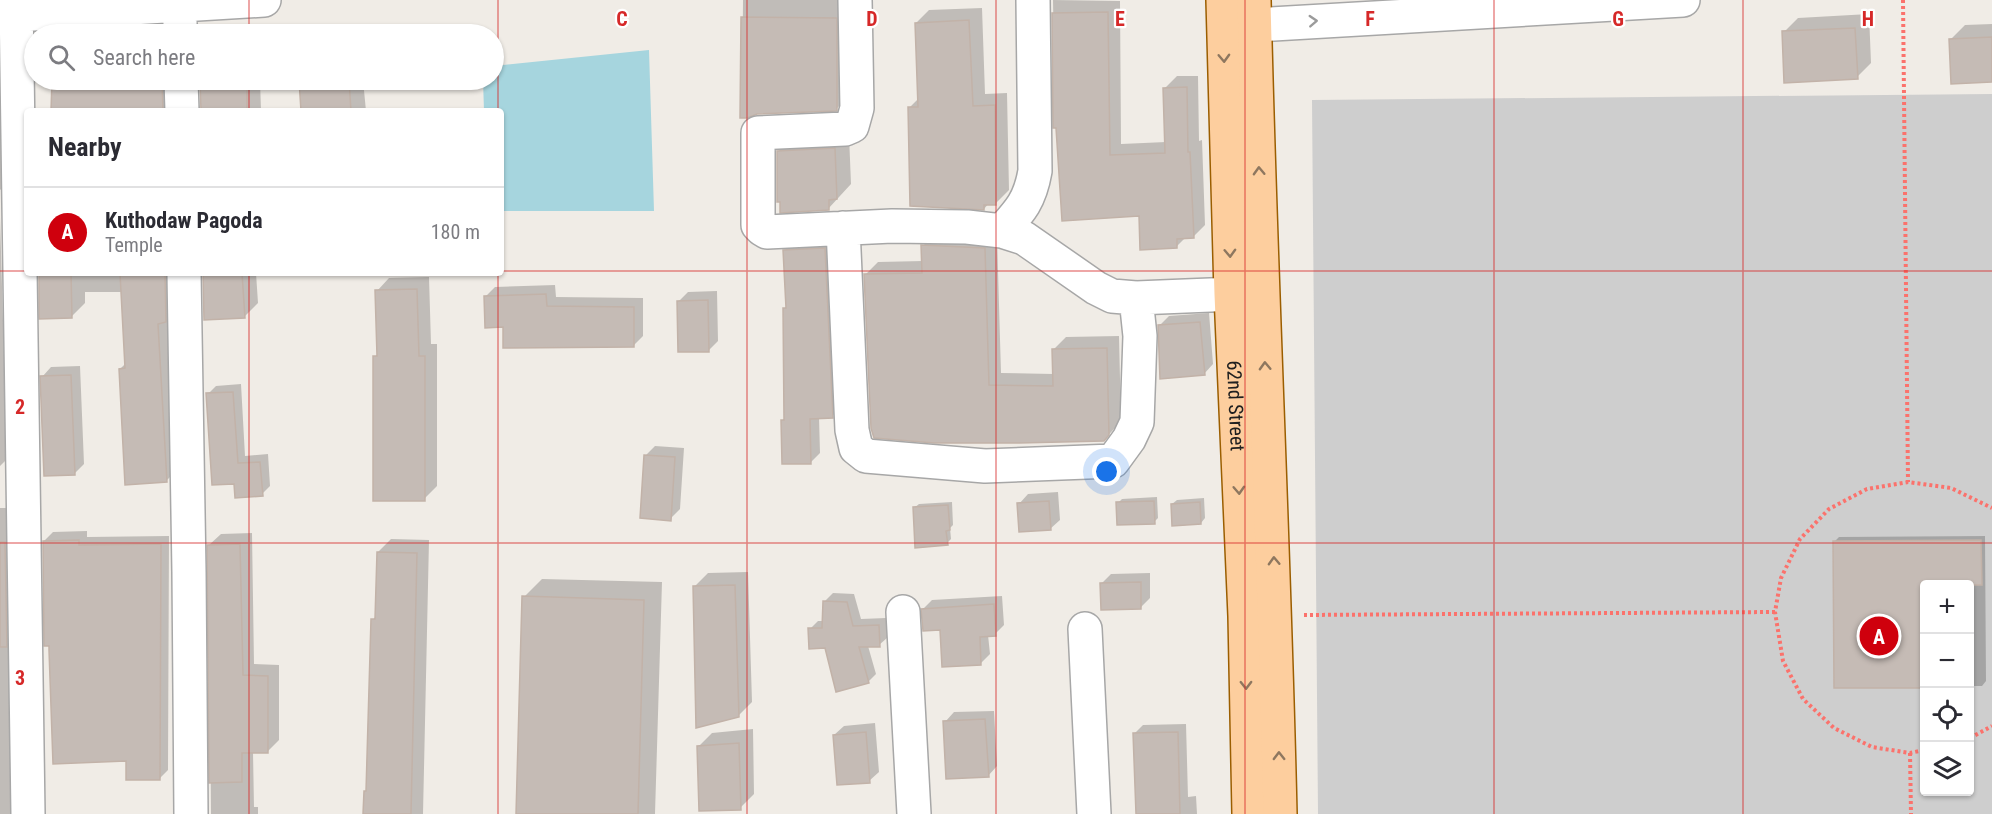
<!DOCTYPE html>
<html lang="en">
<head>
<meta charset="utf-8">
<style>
	:root { --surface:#fff; --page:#f7f7f7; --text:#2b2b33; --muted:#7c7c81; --line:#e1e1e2; --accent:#cf000d }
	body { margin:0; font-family:"Roboto Condensed",sans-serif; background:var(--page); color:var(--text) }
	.controls { position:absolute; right:18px; bottom:18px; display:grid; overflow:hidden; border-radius:6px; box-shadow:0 2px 4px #0004 }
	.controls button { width:54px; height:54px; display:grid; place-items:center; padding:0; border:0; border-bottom:2px solid var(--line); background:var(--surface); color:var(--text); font:30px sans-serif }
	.you { position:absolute; left:1107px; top:472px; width:21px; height:21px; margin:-15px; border:4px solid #fff; border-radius:50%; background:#1a73e8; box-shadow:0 0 0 9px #1a73e833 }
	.badge { display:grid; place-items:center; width:39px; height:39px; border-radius:50%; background:var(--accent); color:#fff; font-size:20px; font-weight:700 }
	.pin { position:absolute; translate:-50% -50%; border:3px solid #fff; box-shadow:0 2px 6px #0006 }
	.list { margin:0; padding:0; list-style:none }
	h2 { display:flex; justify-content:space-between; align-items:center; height:78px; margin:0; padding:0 24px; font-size:26px }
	h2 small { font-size:20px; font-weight:400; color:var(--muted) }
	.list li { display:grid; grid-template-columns:39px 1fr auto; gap:18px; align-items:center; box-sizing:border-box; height:90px; padding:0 24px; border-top:2px solid var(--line) }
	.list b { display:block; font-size:22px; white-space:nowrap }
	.list p { margin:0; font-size:20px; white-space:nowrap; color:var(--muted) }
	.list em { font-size:20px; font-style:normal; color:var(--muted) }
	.icon { flex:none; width:33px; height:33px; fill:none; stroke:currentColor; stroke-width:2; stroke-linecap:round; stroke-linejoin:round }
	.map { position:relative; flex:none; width:1992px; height:814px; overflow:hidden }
	.search { position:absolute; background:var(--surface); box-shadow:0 2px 4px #0004; left:24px; top:24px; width:480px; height:66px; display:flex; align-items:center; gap:15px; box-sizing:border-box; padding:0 21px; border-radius:33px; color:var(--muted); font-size:22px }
	.panel { position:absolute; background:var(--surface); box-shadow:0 2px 4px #0004; left:24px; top:108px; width:480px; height:168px; border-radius:6px }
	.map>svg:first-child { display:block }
	.religious { fill:#cecece; fill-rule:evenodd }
	.water { fill:#a6d5de }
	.shadow { fill:#0003 }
	.building { fill:#c5bbb5; stroke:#c2b2a8; stroke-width:1.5 }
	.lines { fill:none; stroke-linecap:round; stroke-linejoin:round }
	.minor-casing { stroke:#a7a7a7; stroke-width:36 }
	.major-casing { stroke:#9b5e00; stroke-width:36 }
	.path { stroke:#fb726c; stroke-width:4; stroke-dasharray:3 3; stroke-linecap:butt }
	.minor { stroke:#fff; stroke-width:33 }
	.major { stroke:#fdce9e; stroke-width:33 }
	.oneway { stroke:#9b9b9b }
	.oneway2 { stroke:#8e775f }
	.grid { fill:none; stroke:#d62828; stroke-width:1.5; stroke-opacity:0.55 }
	.labels { text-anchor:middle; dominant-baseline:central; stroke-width:4.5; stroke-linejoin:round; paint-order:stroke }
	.street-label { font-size:20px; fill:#202020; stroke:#fff }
	.grid-label { font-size:20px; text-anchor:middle; font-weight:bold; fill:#d62828; stroke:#fff; stroke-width:4.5; stroke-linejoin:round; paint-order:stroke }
</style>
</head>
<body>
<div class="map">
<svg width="1992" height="814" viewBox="0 0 1992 814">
	<rect width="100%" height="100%" fill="#f0ece6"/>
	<path class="religious" d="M1992 94V814H1318L1312 100ZM1924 584H1970V792H1924Z"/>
	<path class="water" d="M649 50 654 211H501V111H484L483 80H494V66Z"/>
	<path class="shadow" d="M743 0H840L848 98 836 109 757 113 742 117Z
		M1053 0 1120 1 1121 144 1166 142 1165 88 1177 76H1198L1199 141 1202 140 1205 225 1193 237H1186L1176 247 1140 215 1058 127H1055Z
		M982 8 985 94 1007 93 1009 190 996 203H989L984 209 910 107 919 98 916 23 929 10Z
		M1869 14 1871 63 1857 77 1784 32 1798 18Z
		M1992 24V81L1951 39 1965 25Z
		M179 31 180 34H127L129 32Z
		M0 41H7L10 180 0 190Z
		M54 80H176L184 111H53Z
		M201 80H260L261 111H202Z
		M300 80H363L366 111H303Z
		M849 135 851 184 828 209 778 152 792 137Z
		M0 217 7 459 0 466Z
		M935 233 997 236 1001 373 1054 374 1053 350 1066 337 1119 336 1121 421 1104 440 1019 442 865 275 878 262 923 261V246Z
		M834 239 842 407 832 416 819 417 820 453 811 462 782 421 786 417 784 309 787 306 785 251 794 241Z
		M40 273H179L180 467 166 481 120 369 126 363 123 292H85V303L71 317Z
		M204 273H256L258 303 244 317Z
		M429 277 431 344H437V486L424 499 375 357 378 353 377 291 389 278Z
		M555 285 556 297 643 298V336L633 346 504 325 485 297 495 287Z
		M717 291 718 341 709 350 678 302 688 292Z
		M1209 313 1213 364 1204 374 1159 326 1169 316Z
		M80 366 84 464 75 473 42 377 51 367Z
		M241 384 245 456 268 454 270 486 262 494 235 482 208 394 216 386Z
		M655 446 684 448 680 509 670 519 645 456Z
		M1058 492 1060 520 1050 529 1019 504 1028 494Z
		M1157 497 1158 518 1154 522 1118 503 1122 499Z
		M1204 498 1205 518 1201 523 1172 504 1177 500Z
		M952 502 953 525 950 528 951 539 947 543 914 508 919 504Z
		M0 508H11L15 814H0Z
		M87 531V537L169 536 168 770 159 779 128 759 44 541 53 532Z
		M252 533 254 664 279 665V740L268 751 253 752 254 807H258V814H211L209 545 221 534Z
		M1985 536 1986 681 1982 686H1970V584H1924V686L1835 687 1834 542 1839 537Z
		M391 539 429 540 423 814H364L365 792 368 789 373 620 376 616 378 552Z
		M748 572 752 702 738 716 694 587 708 573Z
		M1150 573V598L1140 608 1102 583 1111 574Z
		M542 579 662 582 655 814H518L524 597Z
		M833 593 854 594 861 619 886 618 887 638 879 645 868 646 876 674 868 682 826 647 810 629 818 621H824L825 601Z
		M1002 596 1004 625 995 634 988 635 990 654 981 663 923 609 932 600Z
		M994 711 997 766 988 776 945 722 954 712Z
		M875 723 879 772 869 781 834 735 844 726Z
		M1186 724 1188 797 1196 796 1197 814H1137L1135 733 1143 725Z
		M753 729 754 794 740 808 698 747 712 733Z"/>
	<path class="building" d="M1108 12 1110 155 1165 153 1163 88 1187 87 1188 152H1190L1194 238 1177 239V248L1140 250 1139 216 1062 221 1056 128H1053L1052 13Z
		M741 17 837 18V111L757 114 747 118H740Z
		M969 20 973 106 995 105 996 205H984V210L910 206 908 107H918L915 23Z
		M1855 28 1858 79 1784 83 1782 31Z
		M1992 37V82L1951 84 1949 39Z
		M52 80H162L163 111H51Z
		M200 80H247V111H201Z
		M299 80H349L351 111H301Z
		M835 148 837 199 829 200V210L780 213V202H777V151Z
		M921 245 985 248 989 385 1053 386 1052 349 1107 348 1109 435 1104 441 1019 443H934L874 438 871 428 864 274 922 273Z
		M825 248 833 418 810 419 811 464H782L781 420H784L783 308H786L783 250Z
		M39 273H71L72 318 39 319Z
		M120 273H165L166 322 158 324 167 482 125 485 119 369 125 368Z
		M203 273H242L245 318 204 320Z
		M417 289 419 356H425V501H373V356H377L375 290Z
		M546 294 547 306 634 307V347L503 348V327L485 328 484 296Z
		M708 300 709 352H678L677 301Z
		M1200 322 1205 375 1160 379 1158 325Z
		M71 375 75 475 44 476 40 376Z
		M233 392 238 463 260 462 263 496 235 498 234 484 212 485 206 393Z
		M644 455 675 457 671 521 640 518Z
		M1049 501 1051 530 1019 532 1017 503Z
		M1154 501 1155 524 1117 525 1116 502Z
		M1200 502 1201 524 1172 526 1171 504Z
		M948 505 950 530 946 531 948 545 915 548 913 507Z
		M79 540V545L161 544 160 780H126V761L53 764 49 650V646H44L43 541Z
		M1981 540 1982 585H1924V688H1834L1833 541Z
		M0 542H5L7 647H0Z
		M240 544 243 675 268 676V753H242V782L209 783 207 545Z
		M377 552 417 553 411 814H363L364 791H366L371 619H375Z
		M1141 582V609L1101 610 1100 583Z
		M735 585 739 717 696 728 693 586Z
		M522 596 644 600 638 814H516Z
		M823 601 847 602 853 626 879 625 880 647H859L869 683 836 692 825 648 809 649 808 628H822Z
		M994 604 996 636 980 637 981 665 942 667 940 630 923 631 921 609Z
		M985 719 989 777 946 779 943 721Z
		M866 732 870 783 837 785 833 735Z
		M1178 732 1180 814H1136L1133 733Z
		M739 743 741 810 699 811 697 746Z"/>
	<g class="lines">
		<g class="minor-casing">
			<path id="minor" d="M16 0 28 814
				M855 0 857 108 852 126 845 129 758 133V225L762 229 767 232 892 226 967 227 1002 231 1024 238 1096 288 1112 296 1136 298 1260 293
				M180 5V34
				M0 16 264 0
				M1255 25 1683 0
				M181 80 182 111
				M843 228 852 430 856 448 866 456 985 466 1113 461 1129 439 1137 422 1140 336 1136 298
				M1002 231C1021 210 1030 200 1035 171L1033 0
				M184 273 189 572 191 814
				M903 612 914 814
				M1085 629 1094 814"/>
		</g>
		<g class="major-casing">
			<g id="major">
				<path id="s1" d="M1223 0 1231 294 1245 616 1249 814"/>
				<path d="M1254 0C1260 271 1274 543 1280 814"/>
			</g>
		</g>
		<path class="path" d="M1903 0 1908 482
			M1304 615 1775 612
			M1970 738 1992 726
			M1924 750 1910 753 1872 747 1834 728 1803 699 1783 661 1775 612 1781 578 1800 539 1829 509 1867 489 1908 482 1951 488 1992 508
			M1910 753 1911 814"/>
		<use href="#minor" class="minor"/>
		<use href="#major" class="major"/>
	</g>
	<defs><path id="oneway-chevron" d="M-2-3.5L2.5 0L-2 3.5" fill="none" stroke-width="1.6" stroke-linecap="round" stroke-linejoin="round" transform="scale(1.5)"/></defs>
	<use class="oneway" href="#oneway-chevron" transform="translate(1313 21) rotate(-3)"/>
	<g class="oneway2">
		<use href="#oneway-chevron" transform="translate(1224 58) rotate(88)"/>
		<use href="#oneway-chevron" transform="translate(1259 171) rotate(-92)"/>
		<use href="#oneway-chevron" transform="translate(1230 253) rotate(88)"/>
		<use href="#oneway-chevron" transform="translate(1265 366) rotate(-92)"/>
		<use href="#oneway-chevron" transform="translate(1239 490) rotate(87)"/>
		<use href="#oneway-chevron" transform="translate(1274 561) rotate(-92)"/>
		<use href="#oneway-chevron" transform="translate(1246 685) rotate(89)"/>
		<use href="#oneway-chevron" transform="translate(1279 756) rotate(-91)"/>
	</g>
	<path class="grid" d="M249 0V34M498 0V111M747 0V814M996 0V814M1245 0V814M1494 0V814M1743 0V814M249 80V111M0 271H27M501 271H1992M249 273V814M498 273V814M0 543H1992"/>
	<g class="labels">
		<g class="street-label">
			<text stroke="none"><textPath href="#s1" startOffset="406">62nd Street</textPath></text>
		</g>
	</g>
	<g class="grid-label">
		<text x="622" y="26">C</text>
		<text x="872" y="26">D</text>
		<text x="1120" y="26">E</text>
		<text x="1370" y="26">F</text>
		<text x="1618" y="26">G</text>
		<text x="1868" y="26">H</text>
		<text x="20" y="414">2</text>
		<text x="20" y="685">3</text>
	</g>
</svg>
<div class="controls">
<button>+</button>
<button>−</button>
<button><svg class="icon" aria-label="locate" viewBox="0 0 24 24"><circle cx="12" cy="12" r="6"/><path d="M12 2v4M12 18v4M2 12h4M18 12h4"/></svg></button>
<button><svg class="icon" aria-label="layers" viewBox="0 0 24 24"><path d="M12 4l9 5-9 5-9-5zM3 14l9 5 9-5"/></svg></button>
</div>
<div class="you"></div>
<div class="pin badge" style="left:1879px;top:636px">A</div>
<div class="search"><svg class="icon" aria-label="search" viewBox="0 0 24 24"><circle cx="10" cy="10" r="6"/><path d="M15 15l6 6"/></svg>Search here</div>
<section class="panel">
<h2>Nearby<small></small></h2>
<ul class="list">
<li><span class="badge">A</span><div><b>Kuthodaw Pagoda</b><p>Temple</p></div><em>180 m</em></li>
</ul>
</section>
</div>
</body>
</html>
